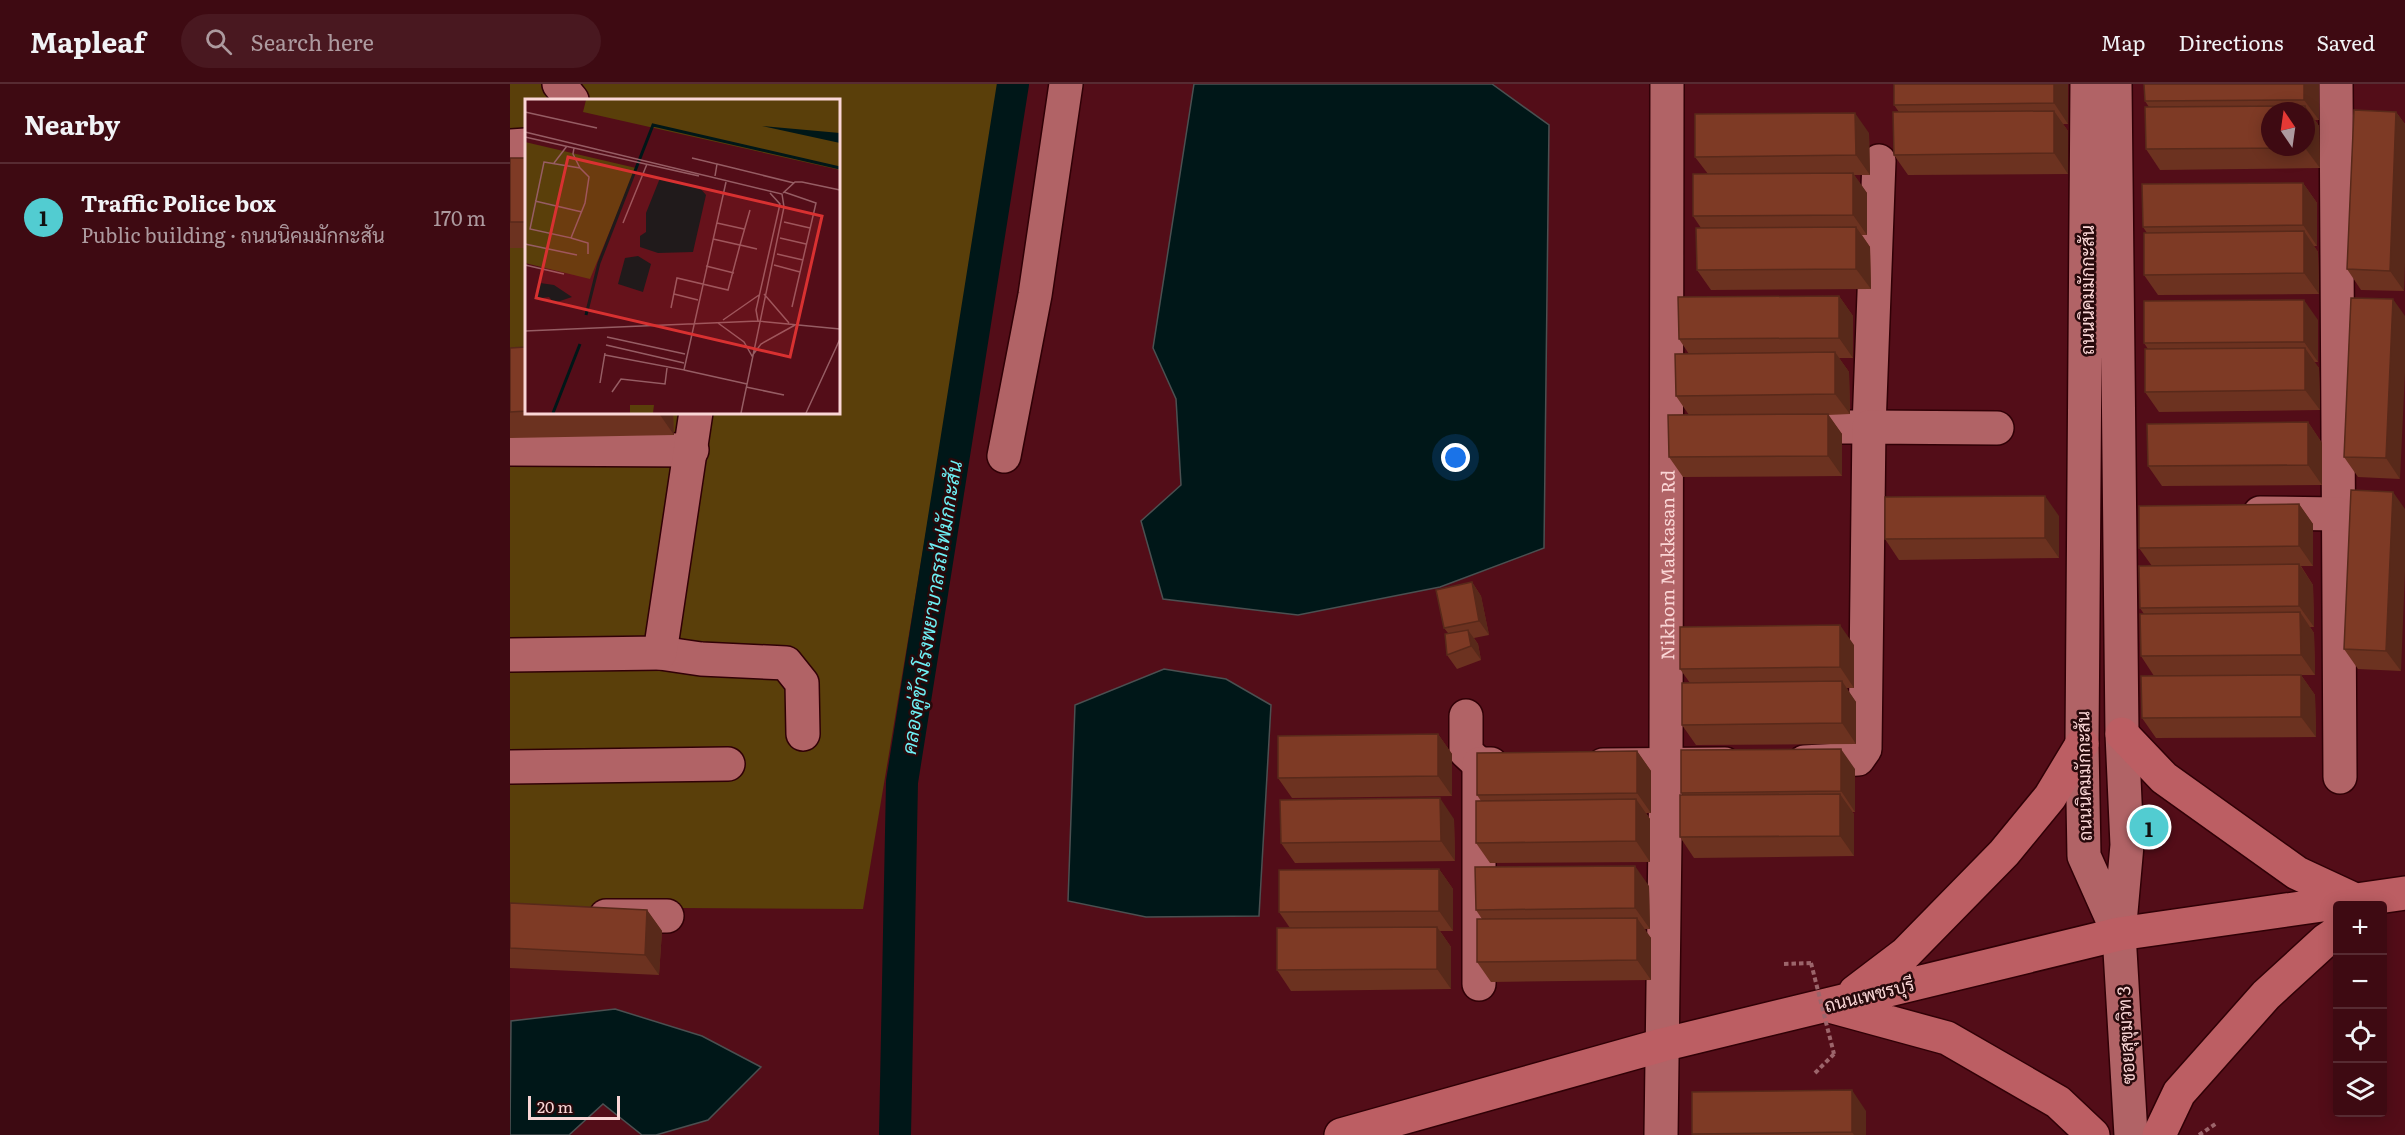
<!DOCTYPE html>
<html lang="en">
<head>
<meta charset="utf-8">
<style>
	:root { --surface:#3e0a12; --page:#491820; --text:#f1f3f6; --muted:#ad9a9f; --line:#572b32; --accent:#52ccd1 }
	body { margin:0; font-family:Literata,Sarabun,serif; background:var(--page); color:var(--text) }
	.controls { position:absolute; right:18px; bottom:18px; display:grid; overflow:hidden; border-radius:6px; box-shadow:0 3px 15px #0003 }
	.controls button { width:54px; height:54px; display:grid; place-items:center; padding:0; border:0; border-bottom:2px solid var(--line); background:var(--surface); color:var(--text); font:30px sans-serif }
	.compass { position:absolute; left:1751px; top:18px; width:54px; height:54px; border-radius:50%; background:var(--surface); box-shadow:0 3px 15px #0003; rotate:347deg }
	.scale { position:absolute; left:18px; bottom:15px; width:92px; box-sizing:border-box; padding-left:6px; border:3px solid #fad6d6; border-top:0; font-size:16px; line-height:21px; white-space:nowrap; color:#fad6d6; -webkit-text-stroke:4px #27090b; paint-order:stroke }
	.you { position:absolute; left:946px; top:374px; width:21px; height:21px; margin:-15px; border:4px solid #fff; border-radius:50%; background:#1a73e8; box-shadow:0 0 0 9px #1a73e833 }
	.badge { display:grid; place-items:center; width:39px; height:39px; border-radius:50%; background:var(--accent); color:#111; font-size:20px; font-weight:700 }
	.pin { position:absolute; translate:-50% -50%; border:3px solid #fff; box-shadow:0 2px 6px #0006 }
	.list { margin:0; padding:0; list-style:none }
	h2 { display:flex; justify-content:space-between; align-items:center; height:78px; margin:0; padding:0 24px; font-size:26px }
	h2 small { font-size:20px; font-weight:400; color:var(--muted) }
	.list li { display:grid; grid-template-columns:39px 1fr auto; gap:18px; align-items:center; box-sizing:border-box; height:108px; padding:0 24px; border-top:2px solid var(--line) }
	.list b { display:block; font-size:22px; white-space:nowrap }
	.list p { margin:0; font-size:20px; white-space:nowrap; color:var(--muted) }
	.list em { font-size:20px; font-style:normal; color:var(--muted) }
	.icon { flex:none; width:33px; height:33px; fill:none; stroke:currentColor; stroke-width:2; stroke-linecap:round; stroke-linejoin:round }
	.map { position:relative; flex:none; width:1895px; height:1051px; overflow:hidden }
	header { display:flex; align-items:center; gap:36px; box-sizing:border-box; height:84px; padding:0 30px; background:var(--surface); border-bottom:2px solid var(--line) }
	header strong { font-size:28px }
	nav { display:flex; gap:33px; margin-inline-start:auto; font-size:21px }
	.search { width:420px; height:54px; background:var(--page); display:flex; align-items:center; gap:15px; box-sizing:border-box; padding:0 21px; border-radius:33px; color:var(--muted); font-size:22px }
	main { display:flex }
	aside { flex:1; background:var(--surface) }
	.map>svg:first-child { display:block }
	.green { fill:#5a3f0a; fill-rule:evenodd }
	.water { fill:#001718; stroke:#4b5051; stroke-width:1.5 }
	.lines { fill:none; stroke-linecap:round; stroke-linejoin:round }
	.canal { stroke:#001718; stroke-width:32 }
	.minor-casing { stroke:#300006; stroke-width:36 }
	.tertiary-casing { stroke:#300006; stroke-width:36 }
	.primary-casing { stroke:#300006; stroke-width:36 }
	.path { stroke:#9c656b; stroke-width:4; stroke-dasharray:4.5 3; stroke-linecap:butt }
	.minor { stroke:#b16366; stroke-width:33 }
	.tertiary { stroke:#b16366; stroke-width:33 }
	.primary { stroke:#bc5e63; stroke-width:33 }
	.path-bridge { stroke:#9c656b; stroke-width:4; stroke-dasharray:4.5 3; stroke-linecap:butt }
	.wall { fill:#6c3220 }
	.shaded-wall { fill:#58291a }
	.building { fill:#7e3a25; stroke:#58291a; stroke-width:1.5 }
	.labels { text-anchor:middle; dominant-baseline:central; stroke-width:5; stroke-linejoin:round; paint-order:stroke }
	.street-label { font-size:18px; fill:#fad6d6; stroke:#27090b }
	.water-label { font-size:20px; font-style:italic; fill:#6eeff4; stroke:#27090b }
	.inset-river { fill:none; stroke:#001718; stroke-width:3 }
	.inset-road { fill:none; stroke:#965d64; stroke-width:1.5 }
	.view { fill:#d83131; fill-opacity:0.15; stroke:#d83131; stroke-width:3 }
	.inset-edge { fill:none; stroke:#fad6d6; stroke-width:3 }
</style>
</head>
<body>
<header>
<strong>Mapleaf</strong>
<div class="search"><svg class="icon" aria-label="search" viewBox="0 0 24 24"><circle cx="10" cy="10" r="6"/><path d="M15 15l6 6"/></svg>Search here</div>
<nav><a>Map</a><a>Directions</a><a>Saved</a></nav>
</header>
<main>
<aside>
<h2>Nearby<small></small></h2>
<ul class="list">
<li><span class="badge">1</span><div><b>Traffic Police box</b><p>Public building · ถนนนิคมมักกะสัน</p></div><em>170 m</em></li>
</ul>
</aside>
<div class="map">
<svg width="1895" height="1051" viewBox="0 0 1895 1051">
	<rect width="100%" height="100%" fill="#530d18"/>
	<path class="green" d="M0 0H491L353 825 0 823ZM16 16H328V328H16Z"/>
	<path class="water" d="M684 0H982L1039 41 1034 464 930 503 788 531 653 515 631 437 671 401 666 315 643 264Z
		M654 585 716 595 761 621 749 832 636 833 558 817 565 621Z
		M105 925 192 952 251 983 198 1036 146 1051H132L93 1020 59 1051H0L1 937Z"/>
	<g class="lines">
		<path class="canal" d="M385 1051 392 698 503 0"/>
		<g class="minor-casing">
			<g id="minor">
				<path d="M49 0 62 16"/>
				<path d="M1826 0 1830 693"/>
				<path d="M0 62 16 61"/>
				<path d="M1281 343H1359L1369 77"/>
				<path d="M0 365 182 366"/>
				<path d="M494 372 525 211 556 0"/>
				<path d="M1750 429 1828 430"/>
				<path d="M150 569 191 575 276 579 292 599 293 650"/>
				<path d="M0 571 150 569 186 328"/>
				<path d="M956 632V668L969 680"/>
				<path d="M1294 678 1348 675 1355 665 1359 343 1487 344"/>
				<path d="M1093 681 1215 680"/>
				<path d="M0 683 218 680"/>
				<path d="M96 832H157"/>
				<path d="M969 900V680H981"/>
				<path id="s1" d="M1151 1051 1156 681 1157 0"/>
			</g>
		</g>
		<g class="tertiary-casing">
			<path id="tertiary" d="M1577 0 1572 660 1574 772 1607 846
				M1605 0 1612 650 1617 761 1609 850 1621 1051"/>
		</g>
		<g class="primary-casing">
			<path id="primary" d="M1612 650 1654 694 1787 789 1843 815
				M1345 908 1395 870 1494 769 1540 713 1572 660
				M1316 921 1437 954 1548 1018 1583 1051
				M831 1051 1152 961 1609 850 1895 809
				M1649 1051 1669 1009 1756 911 1816 856 1828 848"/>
		</g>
		<path class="path" d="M1274 880 1301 879
			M1305 989 1324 970
			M1689 1051 1707 1039"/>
		<use href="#minor" class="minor"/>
		<use href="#tertiary" class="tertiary"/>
		<use href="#primary" class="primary"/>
		<path class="path-bridge" d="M1301 879 1324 970"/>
	</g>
	<path class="wall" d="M1384 0H1558V40H1553L1558 47V90L1398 91 1384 71 1389 28 1384 21Z
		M1634 0H1809V36H1805L1809 42 1810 84 1650 86 1636 65 1639 23 1635 17Z
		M1886 28 1895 40 1894 207 1851 206 1837 185Z
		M1359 49 1360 91H1344L1357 109V151H1352L1360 163 1361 205 1201 206 1187 186 1191 144 1183 132 1198 90 1185 73Z
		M0 74H16V164H0Z
		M1793 99 1807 119V162H1804L1808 168 1809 210 1648 211 1634 191 1637 149 1633 143Z
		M1329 212 1343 232V274H1329L1339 288 1340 330 1318 331 1332 350V392L1173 393 1159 373 1179 331 1166 312 1179 270 1169 255Z
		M1841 214 1890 395 1848 393 1834 373Z
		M1808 236V278H1804L1809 284 1810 326 1649 328 1635 308 1638 265 1634 259Z
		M16 263V328H163L164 351 0 354V264Z
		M1798 338 1812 359V401L1652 402 1638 382Z
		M1883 408 1891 587 1848 585 1834 565Z
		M1789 420 1803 440V482H1791L1803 501 1804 543H1800L1804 549 1805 591H1791L1805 611 1806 653 1646 654 1632 634 1644 592 1631 572 1634 530 1630 524 1642 482 1629 464Z
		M1549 432V474L1389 476 1375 455Z
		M962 498 971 512 979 551 964 554 968 560 971 576 947 585 937 571 938 549 934 544Z
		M1344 561V604H1336L1346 618V660L1186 661 1172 641 1180 599 1170 585Z
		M928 650 942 670V712L782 714 768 694Z
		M1127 667 1141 687V729H1136L1140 735V778L980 779 966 759 971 717 967 711Z
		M1345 685V728H1342L1344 730V772L1184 774 1170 753 1173 711 1171 709Z
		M944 735 945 777 785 779 771 759Z
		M929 785 943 805V847H930L941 863V905L781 907 767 886 780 844 769 828Z
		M1139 802 1140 845H1134L1141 854V896L981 898 967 878 972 835 966 826Z
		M0 819 137 826 152 847 149 891 0 884Z
		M1356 1027V1051H1183L1182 1050Z"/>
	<path class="shaded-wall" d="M1544 0H1558V40L1544 19Z
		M1794 0H1809V36L1794 16Z
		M1795 22 1809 42 1810 84 1795 64Z
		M1544 27 1558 47V90L1544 69Z
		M1886 28 1895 40V179L1894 207 1880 187Z
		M1345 29 1359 49 1360 91 1346 71Z
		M1343 89 1357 109V151L1343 131Z
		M1793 99 1807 119V162L1793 141Z
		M1346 143 1360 163 1361 205 1346 185Z
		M1794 147 1808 168 1809 210 1794 189Z
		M1329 212 1343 232V274L1329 254Z
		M1883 215 1895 232V289L1890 395 1876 374Z
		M1794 216 1808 236V278L1794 258Z
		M1795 264 1809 284 1810 326 1795 306Z
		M1325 268 1339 288 1340 330 1325 310Z
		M148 328H163L164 351Z
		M1318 330 1332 350V392L1318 372Z
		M1798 338 1812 359V401L1798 381Z
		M1883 408 1895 425V488L1891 587 1876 567Z
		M1535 412 1549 432V474L1535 454Z
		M1789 420 1803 440V482L1789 462Z
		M1789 480 1803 501 1804 543 1789 522Z
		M962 498 971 512 979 551 969 537Z
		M1790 528 1804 549 1805 591 1791 571Z
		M1330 541 1344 561V604L1330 583Z
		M958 546 968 560 971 576 961 562Z
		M1791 591 1805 611 1806 653 1791 633Z
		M1332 597 1346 618V660L1332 639Z
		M928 650 942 670V712L928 692Z
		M1331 665 1345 685V728L1331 707Z
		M1127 667 1141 687V729L1127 709Z
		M1330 710 1344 730V772L1330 752Z
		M930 714 944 735 945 777 931 757Z
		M1126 715 1140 735V778L1126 757Z
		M1125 782 1139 802 1140 845 1125 824Z
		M929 785 943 805V847L929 827Z
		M137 826 152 847 149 891 135 871Z
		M1127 834 1141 854V896L1127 876Z
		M927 843 941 863V905L927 885Z
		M1342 1006 1356 1027V1051H1344L1342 1048Z"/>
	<path class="building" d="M1384 0H1544V19L1384 21Z
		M1634 0H1794V16L1635 17Z
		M1795 22V27H1760V63H1795V64L1636 65 1635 23Z
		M1844 26 1886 28 1880 187 1837 185Z
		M1544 27V69L1384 71 1383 28Z
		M1345 29 1346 71 1185 73V30Z
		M0 74H16V138H0Z
		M1343 89V131L1183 132V90Z
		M1793 99V141L1633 143 1632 100Z
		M1346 143V185L1187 186 1186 144Z
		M1794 147V189L1634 191V149Z
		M1329 212V254L1169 255 1168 213Z
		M1841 214 1883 215 1876 374 1834 373Z
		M1794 216V258L1634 259V217Z
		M16 263V327L0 328V264Z
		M1795 264V306L1635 308V265Z
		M1325 268V310L1166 312 1165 270Z
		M1318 330V372L1159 373 1158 331Z
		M1798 338V381L1638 382 1637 340Z
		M1841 406 1883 408 1876 567 1834 565Z
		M1535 412V454L1375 455V413Z
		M1789 420V462L1629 464V422Z
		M1789 480V522L1630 524 1629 482Z
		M962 498 969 537 934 544 926 506Z
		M1790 528 1791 571 1631 572 1630 530Z
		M1330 541V583L1170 585V543Z
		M958 546 961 562 937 571 935 550Z
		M1791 591V633L1632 634 1631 592Z
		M1332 597V639L1172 641V599Z
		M928 650V692L768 694V652Z
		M1331 665V707L1171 709V666Z
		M1127 667V709L967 711V669Z
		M1330 710V752L1170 753V711Z
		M930 714 931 757 771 759 770 716Z
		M1126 715V757L966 759V717Z
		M1125 782V824L966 826 965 783Z
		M929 785V827L769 828V786Z
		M0 819 137 826 135 871 0 864Z
		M1127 834V876L967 878V835Z
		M927 843V885L767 886V844Z
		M1342 1006V1048L1182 1050V1008Z"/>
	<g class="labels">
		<g class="street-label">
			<text transform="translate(1576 206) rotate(-90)">ถนนนิคมมักกะสัน</text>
			<text stroke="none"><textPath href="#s1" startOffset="570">Nikhom Makkasan Rd</textPath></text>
			<text transform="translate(1573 692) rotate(-91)">ถนนนิคมมักกะสัน</text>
			<text transform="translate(1359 910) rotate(-14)">ถนนเพชรบุรี</text>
			<text transform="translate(1615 951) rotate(-93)">ซอยสุขุมวิท 3</text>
		</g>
		<g class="water-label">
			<text transform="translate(420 523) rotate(-81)">คลองคู่ข้างโรงพยาบาลรถไฟมักกะสัน</text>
		</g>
	</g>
	<g transform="translate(15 15)">
		<rect width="315" height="315" fill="#530d18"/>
		<path d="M61 1H315V71L58 13ZM0 43 111 69 65 180 0 164ZM105 306H129L128 314H105Z" fill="#5a3f0a"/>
		<path d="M237 27 315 34V44ZM135 79 175 89 181 96 168 153 133 154 115 148V137L121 133V114ZM113 157 126 165 118 193 93 185 100 159ZM15 184 29 186 47 198 29 204 24 198 9 200Z" fill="#001718"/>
		<path class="inset-river" d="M61 216 74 164 128 26 315 69M28 314 55 245"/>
		<path class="inset-road" d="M0 13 72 29M0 33 257 95 259 108 216 314M0 38 174 77M49 49 48 55 55 69M167 59 192 65 190 77M19 63 55 69 64 78 60 104 46 139 5 130ZM29 64 42 47M192 65 269 84M259 93 291 104 267 208M258 94 270 83H277L315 91M10 102 57 113M259 123 285 129M98 124 122 65M192 124 219 130M46 139 63 144V155M255 139 281 145M188 140 215 146 225 111M0 145 52 156M252 155 278 161M0 166 39 175M249 166 275 173M181 167 209 174M149 195 173 201M239 195 264 224M146 209 152 179 203 191 215 146 232 150M198 221 234 196M233 222 231 211 255 105 245 94M193 224 219 243 227 257 236 245 270 226M0 232 233 222 315 230M82 238 160 255M81 246 159 264M80 256 159 271 201 83M159 271 222 285M75 284 80 254M221 288 259 296M87 293 96 280 140 285 142 269M281 314 315 240"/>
		<path class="view" d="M43 58 297 117 265 258 11 199Z"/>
		<rect width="315" height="315" class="inset-edge"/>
	</g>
</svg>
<div class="controls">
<button>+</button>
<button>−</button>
<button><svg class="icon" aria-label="locate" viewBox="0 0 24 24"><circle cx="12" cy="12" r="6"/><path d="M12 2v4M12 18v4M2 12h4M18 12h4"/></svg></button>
<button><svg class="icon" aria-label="layers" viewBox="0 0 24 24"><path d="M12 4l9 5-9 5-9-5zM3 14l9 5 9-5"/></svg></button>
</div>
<svg class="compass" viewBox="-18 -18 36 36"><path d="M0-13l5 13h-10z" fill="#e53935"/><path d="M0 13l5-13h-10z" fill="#ad9a9f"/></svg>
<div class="scale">20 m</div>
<div class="you"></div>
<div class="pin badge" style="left:1639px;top:743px">1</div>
</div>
</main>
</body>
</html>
